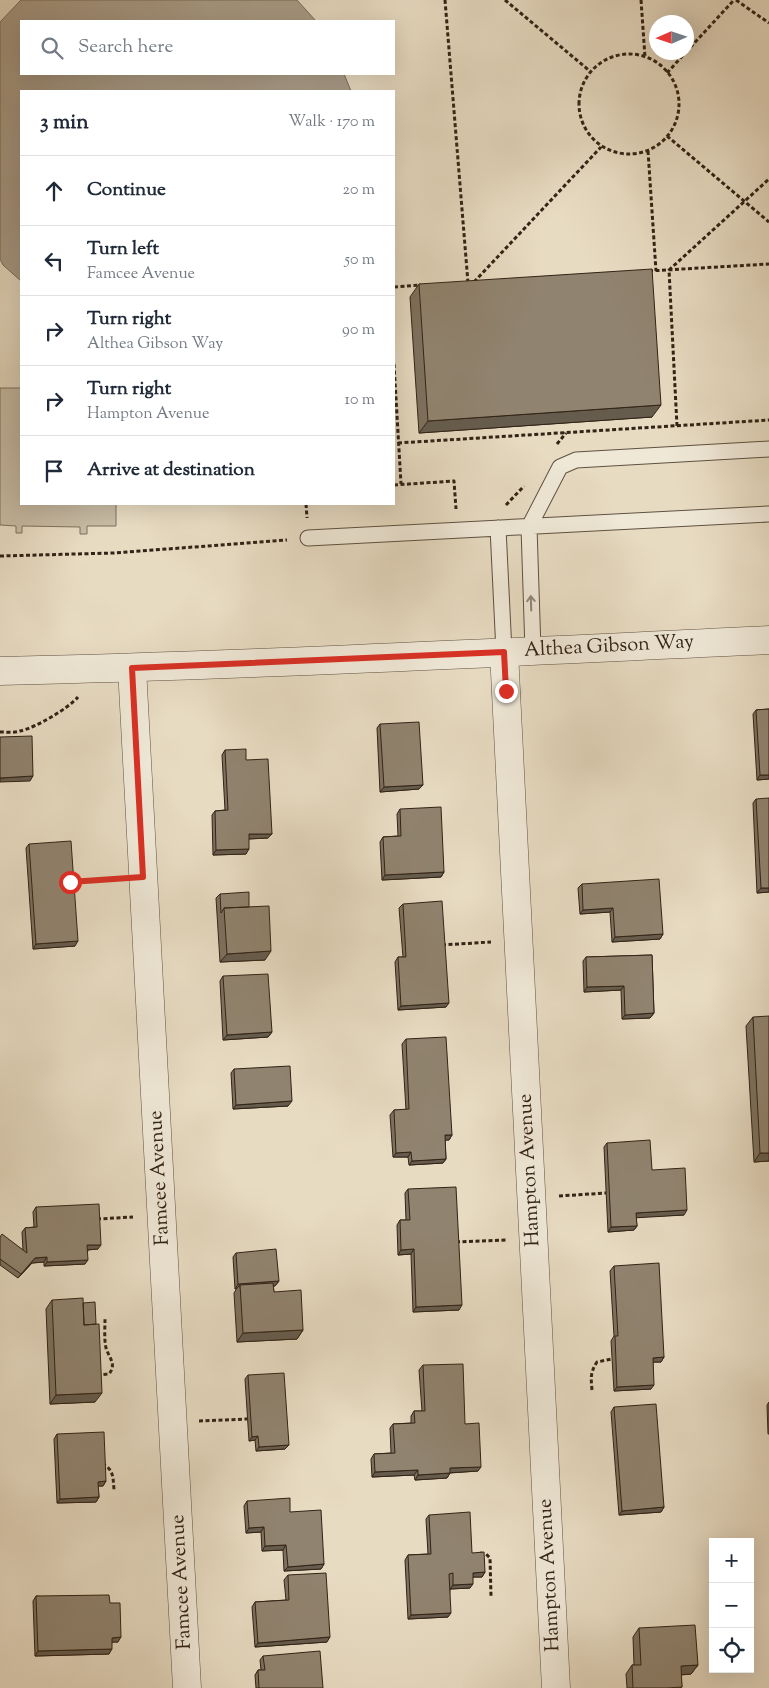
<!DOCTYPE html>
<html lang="en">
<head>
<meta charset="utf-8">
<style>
	:root { --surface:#fff; --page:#f2f2f3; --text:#1f2937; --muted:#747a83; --line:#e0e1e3 }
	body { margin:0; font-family:"Sorts Mill Goudy",serif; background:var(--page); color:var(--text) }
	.controls { position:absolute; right:15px; bottom:15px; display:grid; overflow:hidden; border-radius:0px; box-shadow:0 5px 20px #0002 }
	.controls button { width:45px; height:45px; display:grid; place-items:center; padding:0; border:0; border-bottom:1px solid var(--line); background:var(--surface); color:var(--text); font:25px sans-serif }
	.compass { position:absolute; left:649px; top:15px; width:45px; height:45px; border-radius:50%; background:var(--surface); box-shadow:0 5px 20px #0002; rotate:267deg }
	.stop { position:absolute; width:15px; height:15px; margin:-11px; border:4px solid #d93025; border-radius:50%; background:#fff }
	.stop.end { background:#d93025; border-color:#fff; box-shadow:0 1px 5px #0008 }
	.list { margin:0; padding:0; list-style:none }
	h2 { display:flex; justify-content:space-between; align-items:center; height:65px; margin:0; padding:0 20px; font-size:21px }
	h2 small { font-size:16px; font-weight:400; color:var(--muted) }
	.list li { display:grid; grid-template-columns:32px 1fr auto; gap:15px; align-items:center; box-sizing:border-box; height:70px; padding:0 20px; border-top:1px solid var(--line) }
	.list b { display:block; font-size:19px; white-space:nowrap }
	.list p { margin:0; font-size:16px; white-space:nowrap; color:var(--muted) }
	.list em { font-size:16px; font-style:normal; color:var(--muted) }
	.icon { flex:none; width:28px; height:28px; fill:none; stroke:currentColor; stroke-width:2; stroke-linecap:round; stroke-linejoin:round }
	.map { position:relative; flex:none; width:769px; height:1688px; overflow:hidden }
	.search { position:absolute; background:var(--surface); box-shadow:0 5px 20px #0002; left:20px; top:20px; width:375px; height:55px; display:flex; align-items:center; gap:12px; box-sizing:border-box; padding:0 18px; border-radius:0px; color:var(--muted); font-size:19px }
	.panel { position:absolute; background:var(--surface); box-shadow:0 5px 20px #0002; left:20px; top:90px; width:375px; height:415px; border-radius:0px }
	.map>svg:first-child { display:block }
	.green { fill:#c8bca5; stroke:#7d705e }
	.water { fill:#a99c88; stroke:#796c5a }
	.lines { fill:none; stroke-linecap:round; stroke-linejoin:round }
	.service-casing { stroke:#5f5141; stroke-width:17 }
	.minor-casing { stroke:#5f5141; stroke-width:29 }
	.tertiary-casing { stroke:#5f5141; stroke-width:29 }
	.path { stroke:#322316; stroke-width:3; stroke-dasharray:4 2.5; stroke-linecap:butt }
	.service { stroke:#efe8d7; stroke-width:15 }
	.minor { stroke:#efe8d7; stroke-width:28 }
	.tertiary { stroke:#efe8d7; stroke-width:28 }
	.wall { fill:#7c715f; stroke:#322316 }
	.shaded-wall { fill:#655c4e; stroke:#322316 }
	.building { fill:#90836f; stroke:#322316 }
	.oneway { stroke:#908676 }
	.route { stroke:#d93025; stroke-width:6 }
	.labels { text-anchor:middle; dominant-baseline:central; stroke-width:4; stroke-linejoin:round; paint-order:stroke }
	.street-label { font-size:20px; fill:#322316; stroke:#efe8d7 }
</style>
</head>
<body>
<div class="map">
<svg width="769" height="1688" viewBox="0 0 769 1688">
	<rect width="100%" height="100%" fill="#e7dbc2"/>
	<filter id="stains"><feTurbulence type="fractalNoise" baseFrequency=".004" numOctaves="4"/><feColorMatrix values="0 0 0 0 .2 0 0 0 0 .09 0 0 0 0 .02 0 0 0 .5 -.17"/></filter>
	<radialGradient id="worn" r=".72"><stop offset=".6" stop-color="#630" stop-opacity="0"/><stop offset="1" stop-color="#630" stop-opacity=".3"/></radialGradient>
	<path class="green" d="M0 388H21V504H116V526H87V534H80V527L22 526V533H16V526L0 525Z"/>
	<path class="water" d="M21 0H297L316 21H21V74H344L351 91H21V281L3 265 0 259V22Z"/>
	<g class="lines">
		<g class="service-casing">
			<path id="service" d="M498 528 504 652
				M308 538 769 514
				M533 651 529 527 560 467 576 460 769 449"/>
		</g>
		<g class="minor-casing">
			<path id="minor" d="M504 652 556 1688
				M132 668 187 1688"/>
		</g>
		<g class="tertiary-casing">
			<path id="tertiary" d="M0 671C256 665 513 652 769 640"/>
		</g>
		<path class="path" d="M445 0 468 283
			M505 0 591 72
			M641 0 645 57
			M736 0 769 23
			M686 52 734 0
			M579 104a50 50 0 1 1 100 0a50 50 0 1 1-100 0Z
			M667 73 686 52
			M667 136 769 222
			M648 151 656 271
			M649 271 769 264
			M474 282 601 147
			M394 287 421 285
			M394 364 401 484
			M677 426 669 270 769 179
			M398 443 769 420
			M557 444 566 433
			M394 485 454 481 456 509
			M306 504 307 518
			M506 505 524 486
			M0 556 114 553 287 540
			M0 732C6 732 14 733 20 731 35 728 69 708 78 697
			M71 882 117 879
			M442 945 491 942
			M559 1196 606 1193
			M97 1219 133 1217
			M456 1242 507 1240
			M97 1375 109 1374C117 1364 109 1358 106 1348 104 1339 105 1328 105 1319
			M592 1390C591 1379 590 1372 597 1362L612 1359
			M199 1421 247 1419
			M102 1464C114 1469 113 1478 114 1490
			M480 1553 486 1554 490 1558 491 1596"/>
		<use href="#service" class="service"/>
		<use href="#minor" class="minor"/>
		<use href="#tertiary" class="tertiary"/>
	</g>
	<path class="wall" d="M419 284 652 417 419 433 410 297Z
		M769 709V779L757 780 753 714 756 710Z
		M380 724 423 785 419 789 380 792 377 728Z
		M225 750 246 760 272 834 268 838 249 839 246 854 213 855 212 815 215 811 225 810 222 755Z
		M756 799 769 892 757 893 753 803Z
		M400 809 444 872 441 877 382 880 380 842 383 837 398 836 397 814Z
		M29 844 75 946 33 949 26 848Z
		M582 884 663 934 660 939 612 942 610 912 580 914 578 888Z
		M220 894 249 907 265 960 220 962 216 898Z
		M403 904 446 1007 398 1010 395 962 398 957H403L399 908Z
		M652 955 654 1013 650 1018 622 1019 621 990 584 992 583 961 586 957Z
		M223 976 272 1032 268 1037 223 1040 220 981Z
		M753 1017 769 1161 754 1162 746 1026Z
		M406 1039 452 1135 449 1140H445L446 1159 443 1163 409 1165 408 1157H393L390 1115 394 1110H406L402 1044Z
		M234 1069 288 1106 233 1109 231 1073Z
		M607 1143 652 1170 684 1215 636 1217 637 1226 634 1230 608 1232 604 1147Z
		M408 1189 459 1310 413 1312 411 1254 398 1255 397 1225 400 1220H406L405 1193Z
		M36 1207 98 1249 88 1250 85 1264 44 1266V1262L32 1263 18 1278 0 1265V1237L23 1250 22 1232 25 1228 34 1227 33 1212Z
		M236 1253 279 1281 275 1286H273L274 1292 303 1330 297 1339 237 1342 234 1293 237 1288 235 1289 233 1257Z
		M614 1266 664 1357 661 1362H653L651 1389 614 1391 611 1341 614 1336 610 1271Z
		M52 1300 95 1402 50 1404 46 1309Z
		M423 1365 465 1424 478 1471 450 1473 447 1478 415 1480 414 1475 372 1477 371 1459 374 1454 391 1453 390 1428 393 1424 411 1423V1416L414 1411H422L419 1370Z
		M248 1375 285 1449 256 1451 255 1440 249 1441 245 1379Z
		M769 1402V1434H768L767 1405Z
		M614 1407 664 1507 661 1512 619 1515 611 1412Z
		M57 1434 106 1481 103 1486H98L99 1497 96 1502 57 1503 54 1439Z
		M247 1501 290 1512 324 1564 321 1569 284 1571 283 1550 262 1551 261 1532 246 1533 244 1506Z
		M429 1515 472 1553 485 1572 482 1577H473L470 1588 450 1589 448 1617 408 1619 405 1560 408 1555 428 1554 426 1519Z
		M288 1575 327 1642 255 1647 252 1607 255 1602 286 1600 284 1580Z
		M36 1596 110 1603 118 1642H112L109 1654 35 1656 33 1601Z
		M639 1628 698 1665 691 1674 681 1675 682 1687 681 1688H627L626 1674 632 1665H634L633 1637Z
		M263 1656 323 1688H256L255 1675 258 1670H261L260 1660Z"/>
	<path class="shaded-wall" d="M661 405 652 417 419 433 428 421Z
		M760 775H769V779L757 780Z
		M33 776 30 781 0 782V778Z
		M423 785 419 789 380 792 384 787Z
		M249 834H272L268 838 246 839Z
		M249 849 246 854 213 855 216 850Z
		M444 872 441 877 382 880 385 875Z
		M761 888H769V892L757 893Z
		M613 908 610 912 580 914 583 910Z
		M663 934 660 939 612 942 615 937Z
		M78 941 75 946 33 949 36 944Z
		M271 951 265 960 220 962 227 954Z
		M624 986 621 990 584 992 587 987Z
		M449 1003 446 1007 398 1010 401 1006Z
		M654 1013 650 1018 622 1019 625 1015Z
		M272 1032 268 1037 223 1040 227 1035Z
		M292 1101 288 1106 233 1109 236 1105Z
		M445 1135H452L449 1140H442Z
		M411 1152 408 1157H393L396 1153Z
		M760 1153H769V1161L754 1162Z
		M446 1159 443 1163 409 1165 412 1161Z
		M687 1210 684 1215 633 1218 636 1213Z
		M637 1226 634 1230 608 1232 611 1227Z
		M87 1245H101L98 1249 84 1250Z
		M414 1249 411 1254 398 1255 401 1250Z
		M47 1257 44 1262 32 1263 18 1278 35 1258Z
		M88 1260 85 1264 44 1266 47 1262Z
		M279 1281 275 1286 240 1288V1285L237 1288 235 1289 238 1284Z
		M462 1305 459 1310 413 1312 416 1307Z
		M303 1330 297 1339 237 1342 243 1333Z
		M664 1357 661 1362H650L653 1358Z
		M654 1385 651 1389 614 1391 617 1387Z
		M102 1393 95 1402 50 1404 56 1395Z
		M258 1436 255 1440 249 1441 252 1437Z
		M289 1445 285 1449 256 1451 259 1447Z
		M481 1467 478 1471 447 1473 450 1468Z
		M418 1470 414 1475 372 1477 375 1472Z
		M450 1473 447 1478 415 1480 418 1475Z
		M106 1481 103 1486H95L98 1482Z
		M99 1497 96 1502 57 1503 60 1499Z
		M664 1507 661 1512 619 1515 622 1511Z
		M264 1527 261 1532 246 1533 249 1528Z
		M286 1545 283 1550 262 1551 265 1546Z
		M324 1564 321 1569 284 1571 288 1567Z
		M485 1572 482 1577H469L473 1573Z
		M473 1584 470 1588 450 1589 453 1585Z
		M451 1613 448 1617 408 1619 411 1615Z
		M121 1637 118 1642H108L112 1638Z
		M330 1637 327 1642 255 1647 258 1643Z
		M112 1649 109 1654 35 1656 38 1651Z
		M698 1665 691 1674 674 1675 681 1666Z"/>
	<path class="building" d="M652 269 661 405 428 421 419 284Z
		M769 709V775H760L756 710Z
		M419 722 423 785 384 787 380 724Z
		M32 736 33 776 0 778V737Z
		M246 749V760L268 759 272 834H249V849L216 850 215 811 228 810 225 750Z
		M769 798V888H761L756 799Z
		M441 807 444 872 385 875 383 837 401 836 400 809Z
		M71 841 78 941 36 944 29 844Z
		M659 879 663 934 615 937 613 908 583 910 582 884Z
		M249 892V907L224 908 221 913 220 894Z
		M442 901 449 1003 401 1006 398 957H406L403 904Z
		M269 906 271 951 227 954 224 908Z
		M652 955 654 1013 625 1015 624 986 587 987 586 957Z
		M268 974 272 1032 227 1035 223 976Z
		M769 1016V1153H760L753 1017Z
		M446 1037 452 1135H445L446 1159 412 1161 411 1152 396 1153 394 1110 409 1109 406 1039Z
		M290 1066 292 1101 236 1105 234 1069Z
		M650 1140 652 1170 685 1168 687 1210 636 1213 637 1226 611 1227 607 1143Z
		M456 1187 462 1305 416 1307 414 1249 401 1250 400 1220H410L408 1189Z
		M99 1204 101 1245H87L88 1260 47 1262V1257L35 1258 21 1274 0 1259V1237L2 1234 27 1253 25 1228 37 1227 36 1207Z
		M276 1249 279 1281 238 1284 236 1253Z
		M659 1263 664 1357 653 1358 654 1385 617 1387 615 1336H618L614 1266Z
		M273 1283 274 1292 301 1290 303 1330 243 1333 240 1285Z
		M83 1298 84 1325 99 1324 102 1393 56 1395 52 1300Z
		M95 1302 96 1324 84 1325 83 1303Z
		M463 1364 465 1424 479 1423 481 1467 450 1468V1473L418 1475V1470L375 1472 374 1454 395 1453 393 1424 415 1423 414 1411H425L423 1365Z
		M284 1373 289 1445 259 1447 258 1436 252 1437 248 1375Z
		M656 1404 664 1507 622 1511 614 1407Z
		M104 1432 106 1481 98 1482 99 1497 60 1499 57 1434Z
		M290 1498V1512L321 1510 324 1564 288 1567 286 1545 265 1546 264 1527 249 1528 247 1501Z
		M470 1512 472 1553 484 1552 485 1572 473 1573V1584L453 1585V1573L449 1574 451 1613 411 1615 408 1555 431 1554 429 1515Z
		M326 1573 330 1637 258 1643 255 1602 289 1600 288 1575Z
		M109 1595 110 1603H120L121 1637 112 1638V1649L38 1651 36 1596Z
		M695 1625 698 1665 681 1666 682 1687 667 1688H633L632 1665H641L639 1628Z
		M320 1651 323 1688H259L258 1670H265L263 1656Z"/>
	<defs><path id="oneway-shaft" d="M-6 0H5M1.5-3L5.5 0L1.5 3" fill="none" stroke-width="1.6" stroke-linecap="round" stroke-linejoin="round" transform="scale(1.25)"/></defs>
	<use class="oneway" href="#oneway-shaft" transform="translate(531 603) rotate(-92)"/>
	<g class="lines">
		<path class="route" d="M70 882 143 877 132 668 504 652 506 691"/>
	</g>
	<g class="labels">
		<g class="street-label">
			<text transform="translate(609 647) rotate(-3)">Althea Gibson Way</text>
			<text transform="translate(530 1170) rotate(-93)">Hampton Avenue</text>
			<text transform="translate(160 1178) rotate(-93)">Famcee Avenue</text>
			<text transform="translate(550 1575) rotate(-93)">Hampton Avenue</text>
			<text transform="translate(182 1582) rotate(-93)">Famcee Avenue</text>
		</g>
	</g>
	<rect width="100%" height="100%" filter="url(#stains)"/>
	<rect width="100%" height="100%" fill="url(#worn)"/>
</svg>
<div class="controls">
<button>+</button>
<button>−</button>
<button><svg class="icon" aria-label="locate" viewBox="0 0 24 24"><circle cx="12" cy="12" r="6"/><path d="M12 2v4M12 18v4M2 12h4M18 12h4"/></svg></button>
</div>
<svg class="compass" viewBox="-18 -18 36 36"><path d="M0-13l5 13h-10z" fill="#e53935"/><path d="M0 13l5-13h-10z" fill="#747a83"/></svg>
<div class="stop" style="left:70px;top:882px"></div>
<div class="stop end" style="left:506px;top:691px"></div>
<div class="search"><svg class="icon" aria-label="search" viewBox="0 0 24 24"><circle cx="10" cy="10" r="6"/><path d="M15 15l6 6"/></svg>Search here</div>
<section class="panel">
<h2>3 min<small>Walk · 170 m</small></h2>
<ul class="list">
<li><svg class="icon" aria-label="ahead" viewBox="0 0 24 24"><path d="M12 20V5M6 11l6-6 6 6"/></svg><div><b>Continue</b></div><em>20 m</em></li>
<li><svg class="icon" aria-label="left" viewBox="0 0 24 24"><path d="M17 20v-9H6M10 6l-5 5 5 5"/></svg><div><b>Turn left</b><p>Famcee Avenue</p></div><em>50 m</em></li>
<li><svg class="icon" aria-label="right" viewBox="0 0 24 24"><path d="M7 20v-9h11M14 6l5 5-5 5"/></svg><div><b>Turn right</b><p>Althea Gibson Way</p></div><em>90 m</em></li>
<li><svg class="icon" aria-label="right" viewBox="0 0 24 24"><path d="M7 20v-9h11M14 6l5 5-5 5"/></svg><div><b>Turn right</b><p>Hampton Avenue</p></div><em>10 m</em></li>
<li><svg class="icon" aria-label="arrive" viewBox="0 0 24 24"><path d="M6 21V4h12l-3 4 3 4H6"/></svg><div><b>Arrive at destination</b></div></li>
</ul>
</section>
</div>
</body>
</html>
